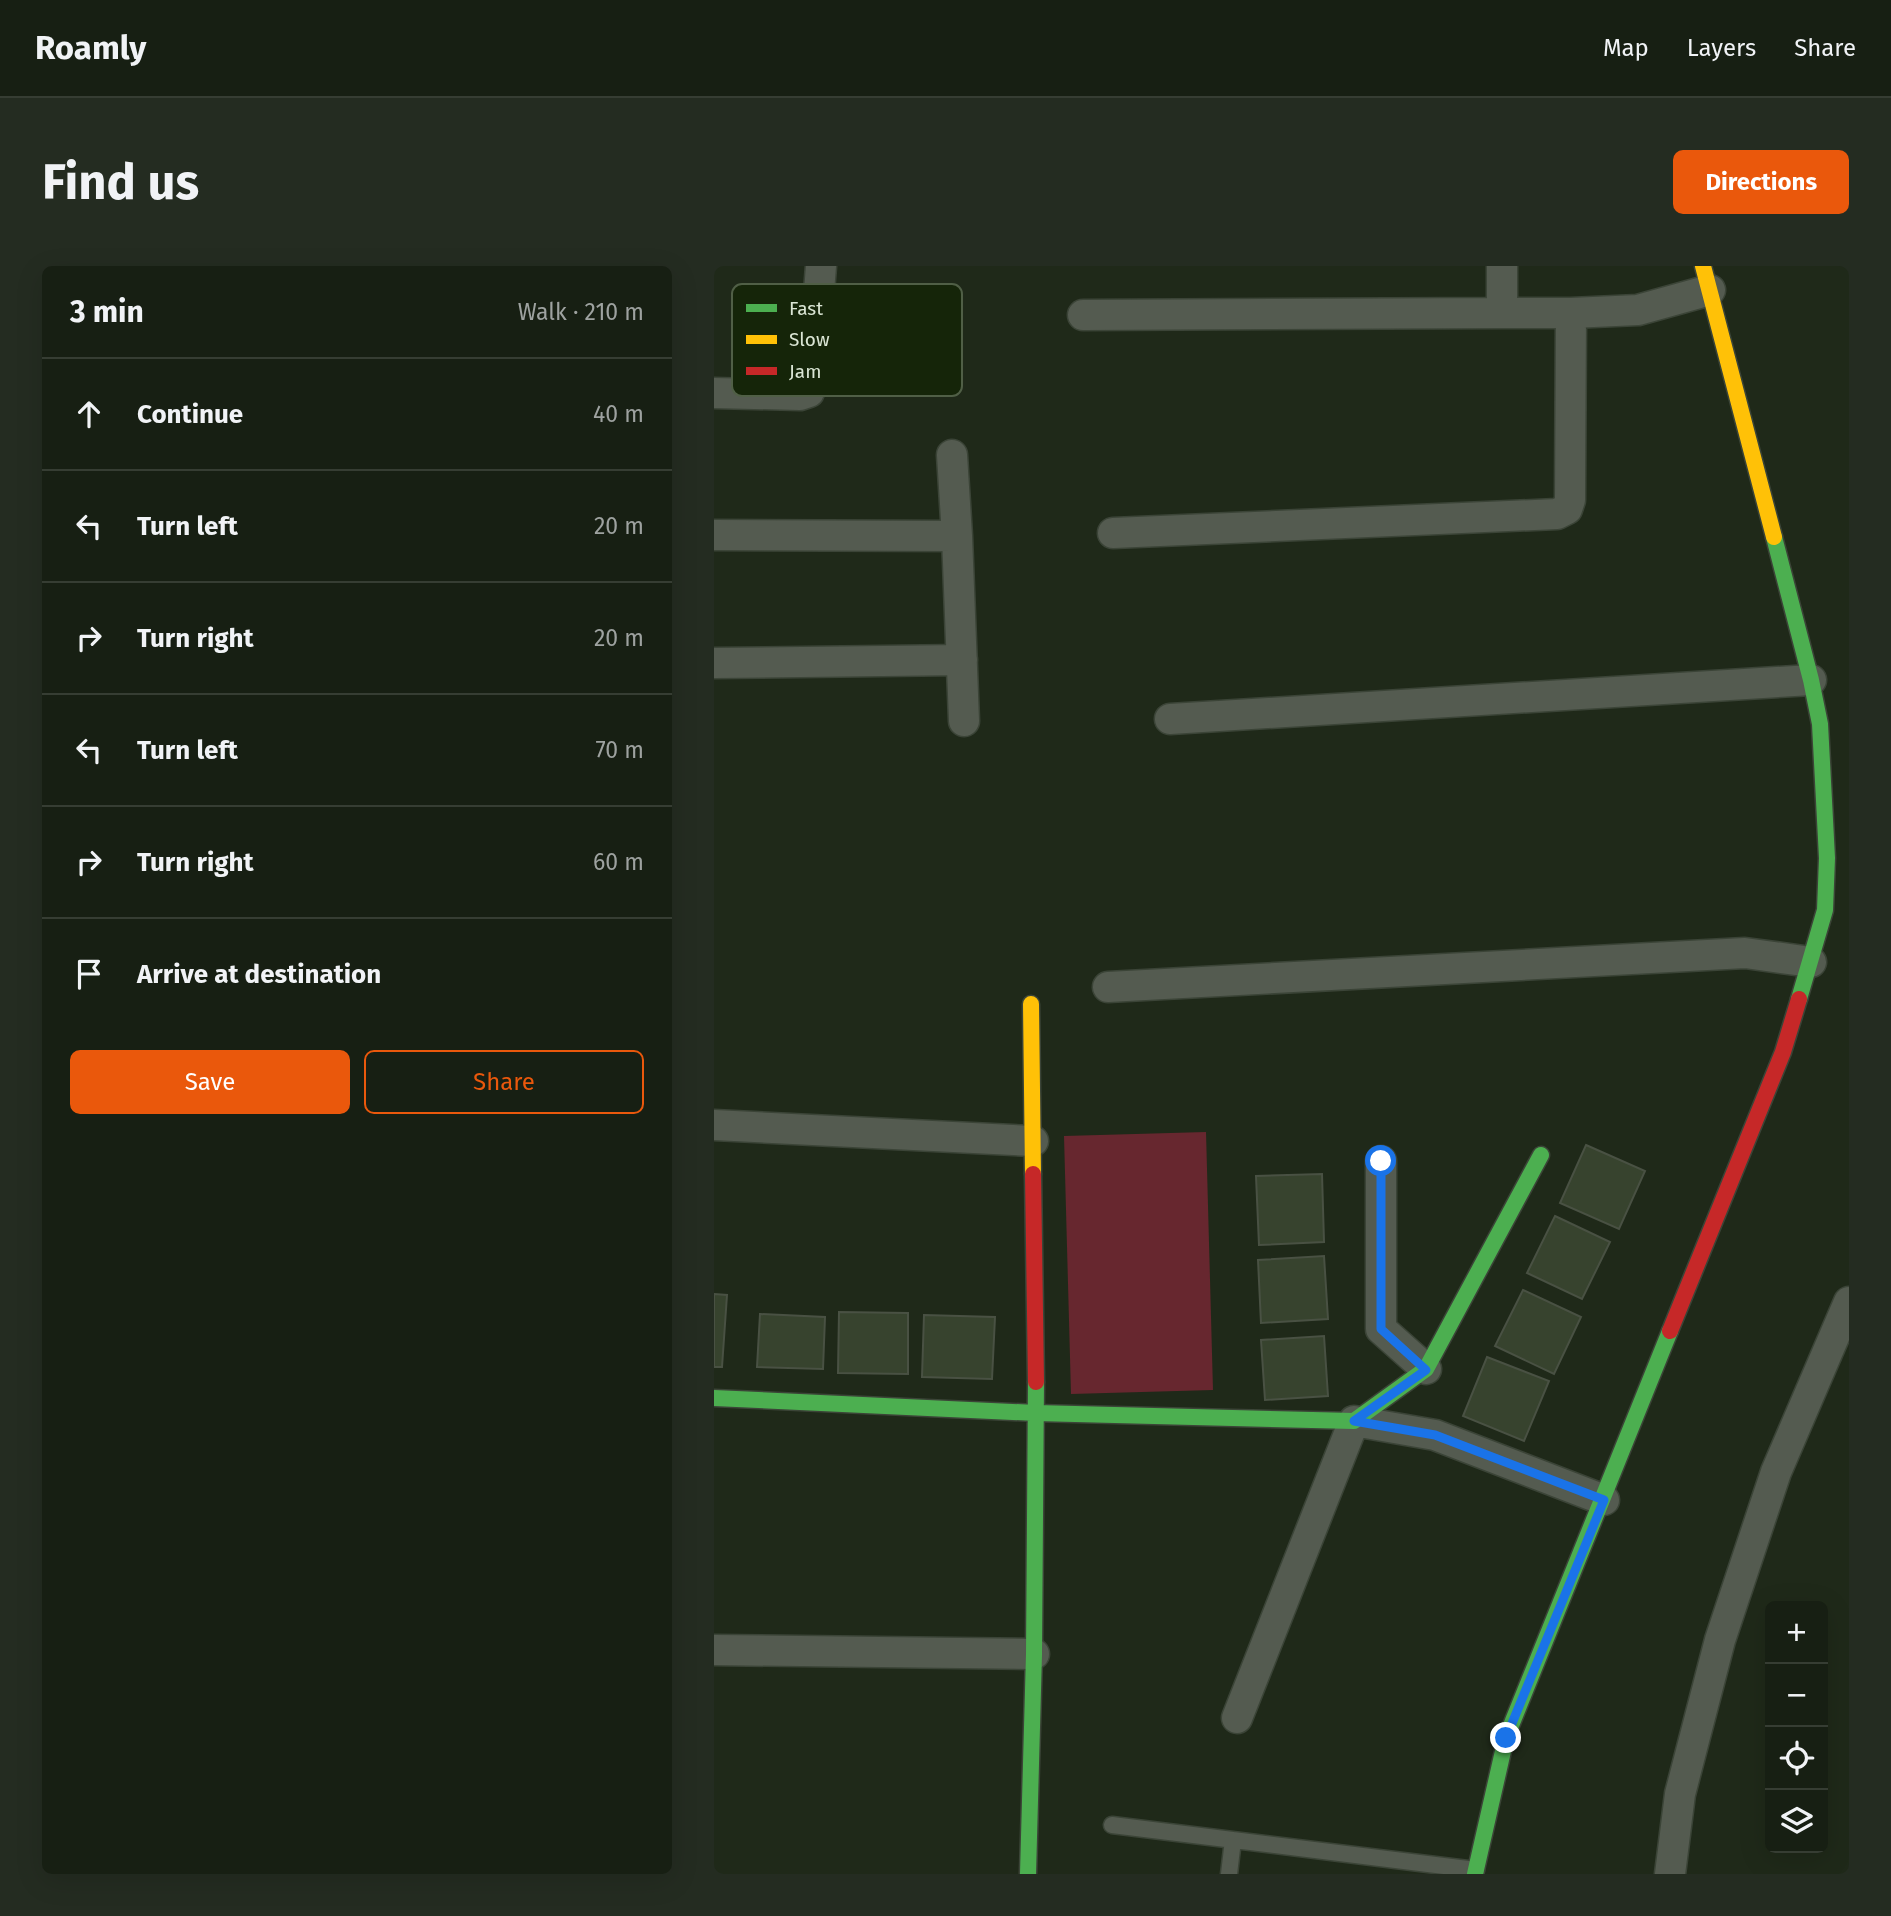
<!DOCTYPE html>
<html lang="en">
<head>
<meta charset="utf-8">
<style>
	:root { --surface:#171f13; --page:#242c21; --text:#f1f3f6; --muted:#9ea2a0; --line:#363d33; --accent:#ea580c }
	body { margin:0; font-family:"Fira Sans",sans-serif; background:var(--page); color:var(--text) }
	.controls { position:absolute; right:21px; bottom:21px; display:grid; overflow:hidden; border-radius:10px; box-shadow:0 7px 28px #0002 }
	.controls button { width:63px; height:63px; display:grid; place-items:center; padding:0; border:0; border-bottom:2px solid var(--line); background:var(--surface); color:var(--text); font:35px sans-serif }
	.stop { position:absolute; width:21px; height:21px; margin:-16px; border:5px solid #1a73e8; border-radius:50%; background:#fff }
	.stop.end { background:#1a73e8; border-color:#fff; box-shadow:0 2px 7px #0008 }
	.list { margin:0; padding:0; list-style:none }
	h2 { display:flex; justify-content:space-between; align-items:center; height:91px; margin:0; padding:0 28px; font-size:30px }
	h2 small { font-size:23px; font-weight:400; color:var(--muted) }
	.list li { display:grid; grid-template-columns:46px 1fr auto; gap:21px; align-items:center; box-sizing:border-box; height:112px; padding:0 28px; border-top:2px solid var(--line) }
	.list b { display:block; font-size:26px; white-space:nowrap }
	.list em { font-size:23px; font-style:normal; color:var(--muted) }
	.actions { display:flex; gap:14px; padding:21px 28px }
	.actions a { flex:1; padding:16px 0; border:2px solid var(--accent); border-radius:10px; text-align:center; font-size:24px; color:var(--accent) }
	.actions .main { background:var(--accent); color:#fff }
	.icon { flex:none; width:38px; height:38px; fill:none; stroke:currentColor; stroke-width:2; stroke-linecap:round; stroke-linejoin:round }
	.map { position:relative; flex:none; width:1135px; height:1608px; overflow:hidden; border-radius:10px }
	header { display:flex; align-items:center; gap:42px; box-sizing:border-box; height:98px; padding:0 35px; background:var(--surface); border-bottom:2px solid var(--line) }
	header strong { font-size:33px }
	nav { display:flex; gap:38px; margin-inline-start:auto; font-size:24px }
	.intro { display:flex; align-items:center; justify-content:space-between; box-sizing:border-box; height:168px; padding:0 42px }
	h1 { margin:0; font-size:49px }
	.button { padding:18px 32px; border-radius:10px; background:var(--accent); color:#fff; font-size:24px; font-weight:700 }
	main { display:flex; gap:42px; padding:0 42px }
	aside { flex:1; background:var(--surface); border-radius:10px; box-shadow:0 7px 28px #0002 }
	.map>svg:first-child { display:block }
	.green { fill:#67272f }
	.building { fill:#37432e; stroke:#495143; stroke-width:2 }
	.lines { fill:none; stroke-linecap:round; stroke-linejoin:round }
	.lane-casing { stroke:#3b4437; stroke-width:19 }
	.street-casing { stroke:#3b4437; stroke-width:33 }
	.fast-casing { stroke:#3b4437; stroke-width:19 }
	.slow-casing { stroke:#3b4437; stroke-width:19 }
	.jam-casing { stroke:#3b4437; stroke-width:19 }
	.lane { stroke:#545b50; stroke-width:16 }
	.street { stroke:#545b50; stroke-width:30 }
	.fast { stroke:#4caf50; stroke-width:16 }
	.slow { stroke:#ffc107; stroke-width:16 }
	.jam { stroke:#c62828; stroke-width:16 }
	.route { stroke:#1a73e8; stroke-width:9 }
	.key { fill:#152509; stroke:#505f46; stroke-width:2 }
	.key-label { font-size:19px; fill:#dbe6d5 }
</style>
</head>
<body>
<header>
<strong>Roamly</strong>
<nav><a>Map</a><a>Layers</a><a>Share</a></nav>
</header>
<div class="intro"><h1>Find us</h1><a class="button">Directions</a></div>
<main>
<aside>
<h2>3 min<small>Walk · 210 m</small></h2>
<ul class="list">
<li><svg class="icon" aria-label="ahead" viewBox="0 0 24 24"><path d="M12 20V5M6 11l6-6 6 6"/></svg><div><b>Continue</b></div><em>40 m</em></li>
<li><svg class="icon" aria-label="left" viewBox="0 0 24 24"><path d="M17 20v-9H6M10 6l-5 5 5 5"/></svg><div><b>Turn left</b></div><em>20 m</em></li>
<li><svg class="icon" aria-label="right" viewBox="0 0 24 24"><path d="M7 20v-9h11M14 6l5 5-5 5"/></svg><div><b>Turn right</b></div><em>20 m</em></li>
<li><svg class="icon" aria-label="left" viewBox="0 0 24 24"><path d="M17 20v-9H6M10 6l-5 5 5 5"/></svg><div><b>Turn left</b></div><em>70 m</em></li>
<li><svg class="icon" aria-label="right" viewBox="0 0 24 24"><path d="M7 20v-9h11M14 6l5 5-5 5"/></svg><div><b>Turn right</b></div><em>60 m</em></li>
<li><svg class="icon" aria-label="arrive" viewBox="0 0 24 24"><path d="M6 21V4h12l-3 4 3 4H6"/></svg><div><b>Arrive at destination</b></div></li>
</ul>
<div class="actions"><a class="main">Save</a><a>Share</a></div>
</aside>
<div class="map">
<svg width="1135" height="1608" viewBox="0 0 1135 1608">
	<rect width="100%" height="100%" fill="#1f2919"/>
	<path class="green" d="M492 866 499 1124 357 1128 350 870Z"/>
	<path class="building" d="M872 879 931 905 905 963 846 937Z
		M608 908 610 976 545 979 542 910Z
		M841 950 896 976 868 1033 813 1007Z
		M610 990 614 1053 547 1057 544 994Z
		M809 1024 867 1051 840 1108 781 1080Z
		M0 1028 13 1029 8 1101H0Z
		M125 1046 194 1047V1108L124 1107Z
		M46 1048 111 1051 109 1103 43 1101Z
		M210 1049 281 1051 278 1113 208 1111Z
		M610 1070 614 1130 551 1134 547 1074Z
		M773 1091 835 1115 810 1175 749 1150Z"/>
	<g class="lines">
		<g class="lane-casing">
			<path id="lane" d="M398 1559 762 1604
				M515 1608 519 1574"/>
		</g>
		<g class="street-casing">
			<path id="street" d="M788 47H857L924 44 996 24
				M369 49 788 47V0
				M0 127 86 129 95 126 98 116 107 0
				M238 189 243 270 250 455
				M399 267 843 248 853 243 856 234 857 47
				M0 269 243 270
				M0 397 248 394
				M456 453 1097 414
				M394 721 1031 687 1097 696
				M0 859 319 875
				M667 895V1063L712 1103
				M0 1384 320 1388
				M523 1452 640 1155 721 1169 890 1234
				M956 1608 966 1528 1006 1374 1062 1206 1135 1036"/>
		</g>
		<g class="fast-casing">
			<path id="fast" d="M1060 271 1097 414 1106 458 1113 592 1111 644 1085 733
				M0 1132 322 1147 640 1155 712 1103 827 889
				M314 1608 320 1388 322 1116
				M761 1608 792 1472 956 1065"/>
		</g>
		<g class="slow-casing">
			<path id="slow" d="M989 0 1060 271
				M317 738 319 908"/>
		</g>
		<g class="jam-casing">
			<path id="jam" d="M319 908 322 1116
				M956 1065 1069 786 1085 733"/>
		</g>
		<use href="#lane" class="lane"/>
		<use href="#street" class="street"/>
		<use href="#fast" class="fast"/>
		<use href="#slow" class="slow"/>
		<use href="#jam" class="jam"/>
	</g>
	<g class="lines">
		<path class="route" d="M667 895V1063L712 1104 640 1155 721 1169 890 1234 792 1472"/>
	</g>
	<rect x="18" y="18" width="230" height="112" rx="10" class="key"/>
	<rect x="32" y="38" width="31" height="8" fill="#4caf50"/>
	<rect x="32" y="69" width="31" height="9" fill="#ffc107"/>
	<rect x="32" y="101" width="31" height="8" fill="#c62828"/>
	<g class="key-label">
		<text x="75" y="49">Fast</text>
		<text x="75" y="80">Slow</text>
		<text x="75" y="112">Jam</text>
	</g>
</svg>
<div class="controls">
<button>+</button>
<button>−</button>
<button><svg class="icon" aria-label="locate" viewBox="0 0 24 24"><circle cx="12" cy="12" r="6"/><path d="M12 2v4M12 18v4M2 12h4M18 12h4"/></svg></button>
<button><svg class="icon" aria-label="layers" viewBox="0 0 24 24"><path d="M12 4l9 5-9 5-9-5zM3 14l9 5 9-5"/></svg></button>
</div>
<div class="stop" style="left:667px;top:895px"></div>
<div class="stop end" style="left:792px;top:1472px"></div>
</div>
</main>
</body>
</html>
